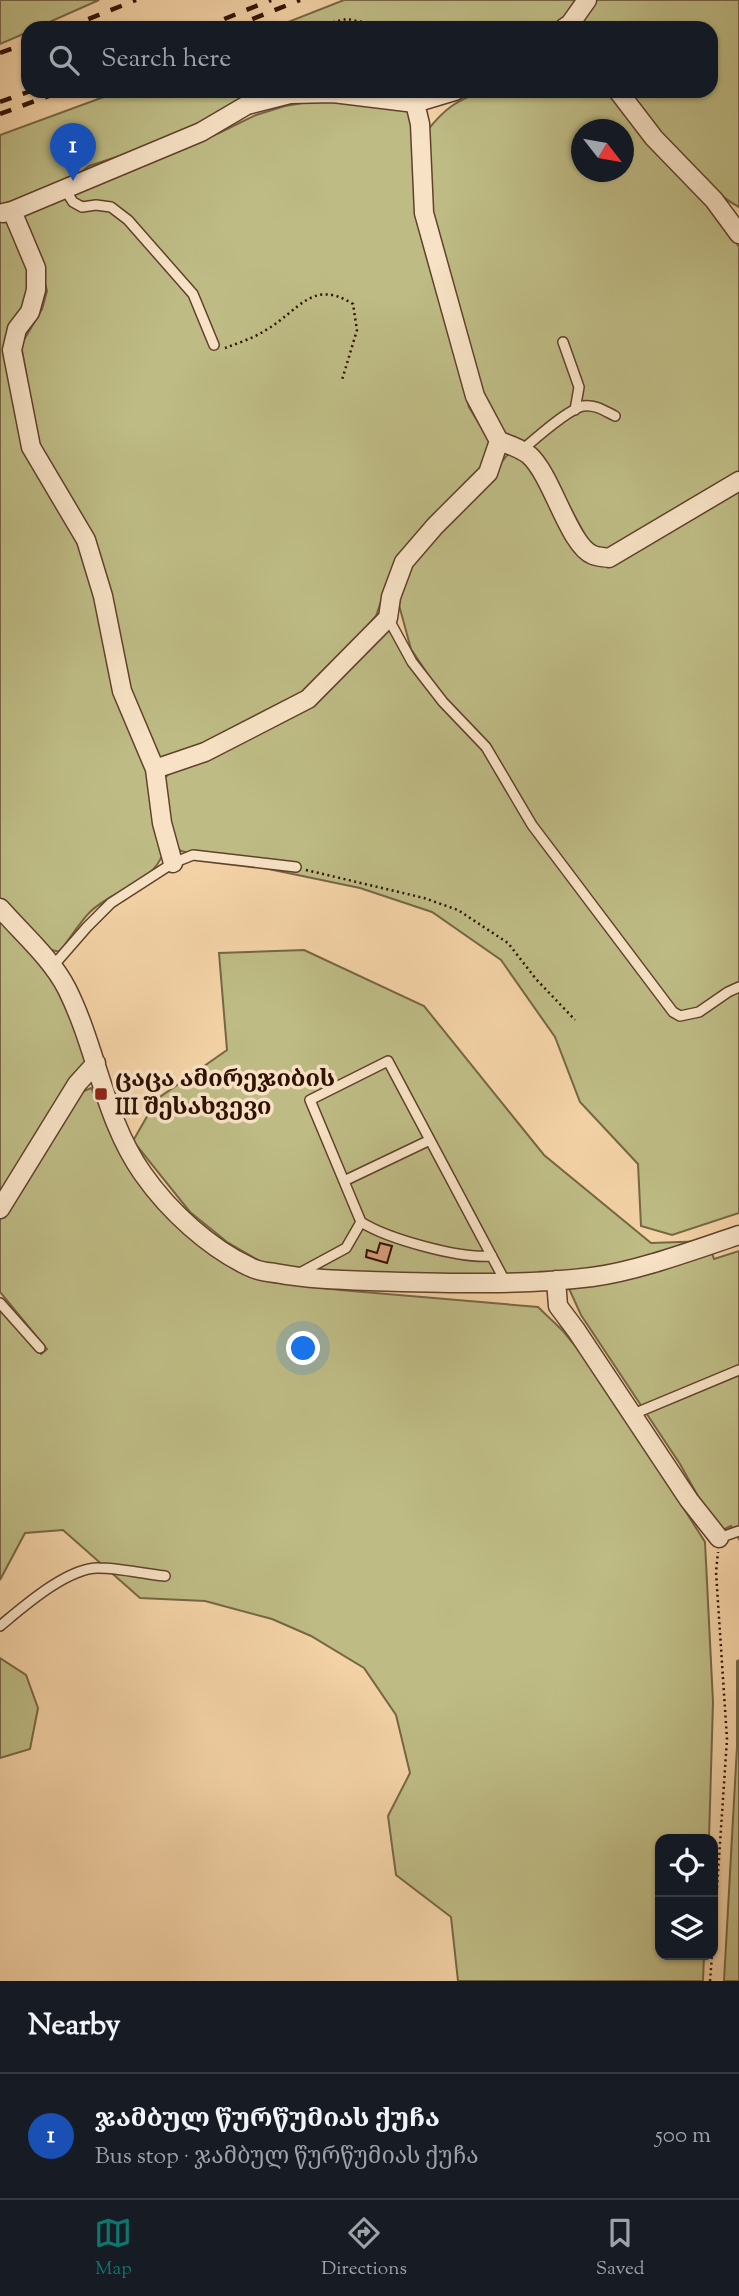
<!DOCTYPE html>
<html lang="en">
<head>
<meta charset="utf-8">
<style>
	:root { --surface:#171b24; --page:#242831; --text:#f1f3f6; --muted:#9ea1a6; --line:#363941; --accent:#0f766e }
	body { margin:0; font-family:"Sorts Mill Goudy","Noto Serif Georgian",serif; background:var(--page); color:var(--text) }
	.controls { position:absolute; right:21px; bottom:21px; display:grid; overflow:hidden; border-radius:14px; box-shadow:0 2px 5px #0004 }
	.controls button { width:63px; height:63px; display:grid; place-items:center; padding:0; border:0; border-bottom:2px solid var(--line); background:var(--surface); color:var(--text); font:35px sans-serif }
	.compass { position:absolute; left:571px; top:119px; width:63px; height:63px; border-radius:50%; background:var(--surface); box-shadow:0 2px 5px #0004; rotate:121deg }
	.you { position:absolute; left:304px; top:1349px; width:24px; height:24px; margin:-18px; border:5px solid #fff; border-radius:50%; background:#1a73e8; box-shadow:0 0 0 10px #1a73e833 }
	.badge { display:grid; place-items:center; width:46px; height:46px; border-radius:50%; background:var(--accent); color:#fff; font-size:23px; font-weight:700 }
	.pin { position:absolute; translate:-50% -58px; filter:drop-shadow(0 2px 4px #0008) }
	.pin::after { content:''; position:absolute; top:37px; width:24px; height:21px; background:inherit; clip-path:polygon(0 0,100% 0,50% 100%) }
	.list { margin:0; padding:0; list-style:none }
	h2 { display:flex; justify-content:space-between; align-items:center; height:91px; margin:0; padding:0 28px; font-size:30px }
	h2 small { font-size:23px; font-weight:400; color:var(--muted) }
	.list li { display:grid; grid-template-columns:46px 1fr auto; gap:21px; align-items:center; box-sizing:border-box; height:126px; padding:0 28px; border-top:2px solid var(--line) }
	.list b { display:block; font-size:26px; white-space:nowrap }
	.list p { margin:0; font-size:23px; white-space:nowrap; color:var(--muted) }
	.list em { font-size:23px; font-style:normal; color:var(--muted) }
	.icon { flex:none; width:38px; height:38px; fill:none; stroke:currentColor; stroke-width:2; stroke-linecap:round; stroke-linejoin:round }
	.map { position:relative; flex:none; width:739px; height:1981px; overflow:hidden }
	.search { position:absolute; background:var(--surface); box-shadow:0 2px 5px #0004; left:21px; right:21px; top:21px; height:77px; display:flex; align-items:center; gap:18px; box-sizing:border-box; padding:0 24px; border-radius:21px; color:var(--muted); font-size:26px }
	.sheet { height:217px; background:var(--surface) }
	nav { display:flex; justify-content:space-around; align-items:center; box-sizing:border-box; height:98px; border-top:2px solid var(--line); background:var(--surface); font-size:19px; color:var(--muted) }
	nav a { display:grid; justify-items:center; gap:4px }
	nav .on { color:var(--accent) }
	.map>svg:first-child { display:block }
	.green { fill:#bebb84; stroke:#776643; stroke-width:2; fill-rule:evenodd }
	.building { fill:#da9d7d; stroke:#301102; stroke-width:2 }
	.lines { fill:none; stroke-linecap:round; stroke-linejoin:round }
	.service-casing { stroke:#61412b; stroke-width:12 }
	.minor-casing { stroke:#61412b; stroke-width:21 }
	.path { stroke:#301102; stroke-width:2.5; stroke-dasharray:2 3.5; stroke-linecap:butt }
	.service { stroke:#f7e2c5; stroke-width:9 }
	.minor { stroke:#f7e2c5; stroke-width:18 }
	.rail { stroke:#301102; stroke-width:4.5; stroke-dasharray:12 12; stroke-linecap:butt }
	.poi-dot { fill:#8f2418; stroke:#f7e2c5; stroke-width:2.5 }
	.labels { text-anchor:middle; dominant-baseline:central; stroke-width:7; stroke-linejoin:round; paint-order:stroke }
	.poi-label { font-size:24px; font-weight:bold; fill:#301102; stroke:#f7e2c5; text-anchor:start }
</style>
</head>
<body>
<div class="map">
<svg width="739" height="1981" viewBox="0 0 739 1981">
	<rect width="100%" height="100%" fill="#f3d2a6"/>
	<filter id="stains"><feTurbulence type="fractalNoise" baseFrequency=".00286" numOctaves="4"/><feColorMatrix values="0 0 0 0 .2 0 0 0 0 .09 0 0 0 0 .02 0 0 0 .5 -.17"/></filter>
	<radialGradient id="worn" r=".72"><stop offset=".6" stop-color="#630" stop-opacity="0"/><stop offset="1" stop-color="#630" stop-opacity=".3"/></radialGradient>
	<path class="green" d="M0 0H99L36 28H28V32L0 44Z
		M344 0H576L563 19 551 28H290L288 22Z
		M596 0H739V207C697 184 657 130 629 91H711V28H583L579 23Z
		M120 91H271L153 145 89 166 69 182 0 205V135Z
		M482 91H611L719 216 739 247V473L612 550 598 549 590 544 561 491 500 433 479 390 431 215 427 131C444 109 456 101 482 91ZM582 130H624V172H582Z
		M314 101 355 102 412 109 417 213 469 407 492 445 485 464 392 569 376 616 308 693 208 743 157 760 131 692 88 529 39 447 21 345 42 309 47 291 38 255 22 216 219 133 256 115 285 106Z
		M10 219 32 277 30 303 15 324 25 448 76 532 149 770 164 851C153 885 113 889 90 912 79 923 70 939 60 951 41 955 13 914 0 899V221Z
		M514 452 522 457 591 560 739 486V1213L672 1235 641 1226 638 1164 580 1102 555 1037 501 960 432 912 360 888 181 851 173 844 164 779 171 771 244 740 389 628 485 751 491 746 439 691 411 649 399 605 405 575 414 561 480 490 508 454Z
		M0 917 56 982 87 1059 0 1201Z
		M304 950 424 1006 544 1155 651 1243 708 1241 714 1259 739 1251V1539L731 1526 718 1532 680 1464 581 1315 561 1271 487 1279 270 1267 227 1242 190 1212 133 1141 157 1099 227 1050 219 953Z
		M91 1088 125 1156 247 1274 270 1282 340 1290 538 1307 563 1331 600 1376 705 1542 713 1702 709 1839H660V1955H704L703 1981H458L451 1917 396 1875 388 1816 410 1773 396 1715 364 1668 311 1636 272 1619 205 1601 140 1598 63 1530 25 1533 0 1580V1308L41 1354 47 1349 0 1292V1220L75 1095Z
		M0 1658 26 1675 38 1708 30 1749 0 1758Z
		M739 1660V1981H724L737 1747V1661Z"/>
	<path class="building" d="M380 1243 392 1246 387 1263 366 1257 367 1250 377 1253Z"/>
	<g class="lines">
		<g class="service-casing">
			<path id="service" d="M64 188 73 202 82 207 96 205 111 207 128 220 193 294 214 345
				M563 342 579 387 575 410
				M522 450C535 439 567 410 583 406 595 404 605 411 615 416
				M388 618 412 662 443 702 486 747 532 825 673 1012 680 1016 699 1012 728 992 739 987
				M53 966 87 927 111 903 173 863 193 855 296 867
				M344 1181 430 1140
				M361 1222C388 1239 460 1259 492 1256
				M298 1274 346 1248 361 1222 310 1100 388 1061 506 1283
				M0 1303 40 1348
				M631 1415 739 1370
				M719 1538 739 1531
				M0 1626C23 1607 68 1567 99 1568 120 1568 143 1574 165 1576"/>
		</g>
		<g class="minor-casing">
			<path id="minor" d="M564 28 570 24 587 0
				M618 91 654 138 714 200 739 234
				M12 211 36 268V290L30 312 17 329 12 350 31 447 86 540 103 596 122 691 155 769 162 823 173 863
				M3 213 12 211 201 132 247 105 290 94 333 93 415 103 455 91
				M499 441C510 445 520 448 529 455 552 475 569 546 593 555 598 557 604 557 609 558L739 481
				M155 769 205 752 308 699 388 618 391 597 404 562 435 526 488 473 499 441 475 396 424 213 420 124 415 103
				M0 908C22 933 52 959 67 989 97 1049 104 1119 143 1174 169 1211 209 1248 250 1267 257 1271 267 1272 275 1273 307 1279 338 1280 370 1281 444 1283 518 1286 592 1277 638 1271 694 1250 739 1235
				M0 1209 77 1084 96 1063
				M556 1280 558 1306 576 1330 689 1500 719 1538"/>
		</g>
		<path class="path" d="M306 28 347 19 392 28
			M225 348C238 343 254 338 266 330 299 311 312 278 353 304L357 330 342 380
			M306 870 424 898 458 910 508 943 536 979 575 1020
			M713 1948 727 1739 716 1572 718 1552
			M710 1981 712 1955"/>
		<use href="#service" class="service"/>
		<use href="#minor" class="minor"/>
		<path class="rail" d="M66 28 136 0
			M202 28 271 0
			M230 28 300 0
			M0 53 28 43
			M0 102 31 91
			M0 114 62 91"/>
	</g>
	<rect class="poi-dot" x="94" y="1087" width="14" height="14" rx="3.5"/>
	<g class="labels">
		<g class="poi-label">
			<text x="115" y="1080">ცაცა ამირეჯიბის<tspan x="115" dy="28">III შესახვევი</tspan></text>
		</g>
	</g>
	<rect width="100%" height="100%" filter="url(#stains)"/>
	<rect width="100%" height="100%" fill="url(#worn)"/>
</svg>
<div class="controls">
<button><svg class="icon" aria-label="locate" viewBox="0 0 24 24"><circle cx="12" cy="12" r="6"/><path d="M12 2v4M12 18v4M2 12h4M18 12h4"/></svg></button>
<button><svg class="icon" aria-label="layers" viewBox="0 0 24 24"><path d="M12 4l9 5-9 5-9-5zM3 14l9 5 9-5"/></svg></button>
</div>
<svg class="compass" viewBox="-18 -18 36 36"><path d="M0-13l5 13h-10z" fill="#e53935"/><path d="M0 13l5-13h-10z" fill="#9ea1a6"/></svg>
<div class="you"></div>
<div class="pin badge" style="left:73px;top:181px;background:#1a4fb4">1</div>
<div class="search"><svg class="icon" aria-label="search" viewBox="0 0 24 24"><circle cx="10" cy="10" r="6"/><path d="M15 15l6 6"/></svg>Search here</div>
</div>
<section class="sheet">
<h2>Nearby<small></small></h2>
<ul class="list">
<li><span class="badge" style="background:#1a4fb4">1</span><div><b>ჯამბულ წურწუმიას ქუჩა</b><p>Bus stop · ჯამბულ წურწუმიას ქუჩა</p></div><em>500 m</em></li>
</ul>
</section>
<nav>
<a class="on"><svg class="icon" aria-label="map" viewBox="0 0 24 24"><path d="M3 6l6-2 6 2 6-2v14l-6 2-6-2-6 2zM9 4v14M15 6v14"/></svg>Map</a>
<a><svg class="icon" aria-label="directions" viewBox="0 0 24 24"><path d="M12 3l9 9-9 9-9-9zM9 14v-3h6M13 9l2 2-2 2"/></svg>Directions</a>
<a><svg class="icon" aria-label="saved" viewBox="0 0 24 24"><path d="M7 4h10v16l-5-4-5 4z"/></svg>Saved</a>
</nav>
</body>
</html>
